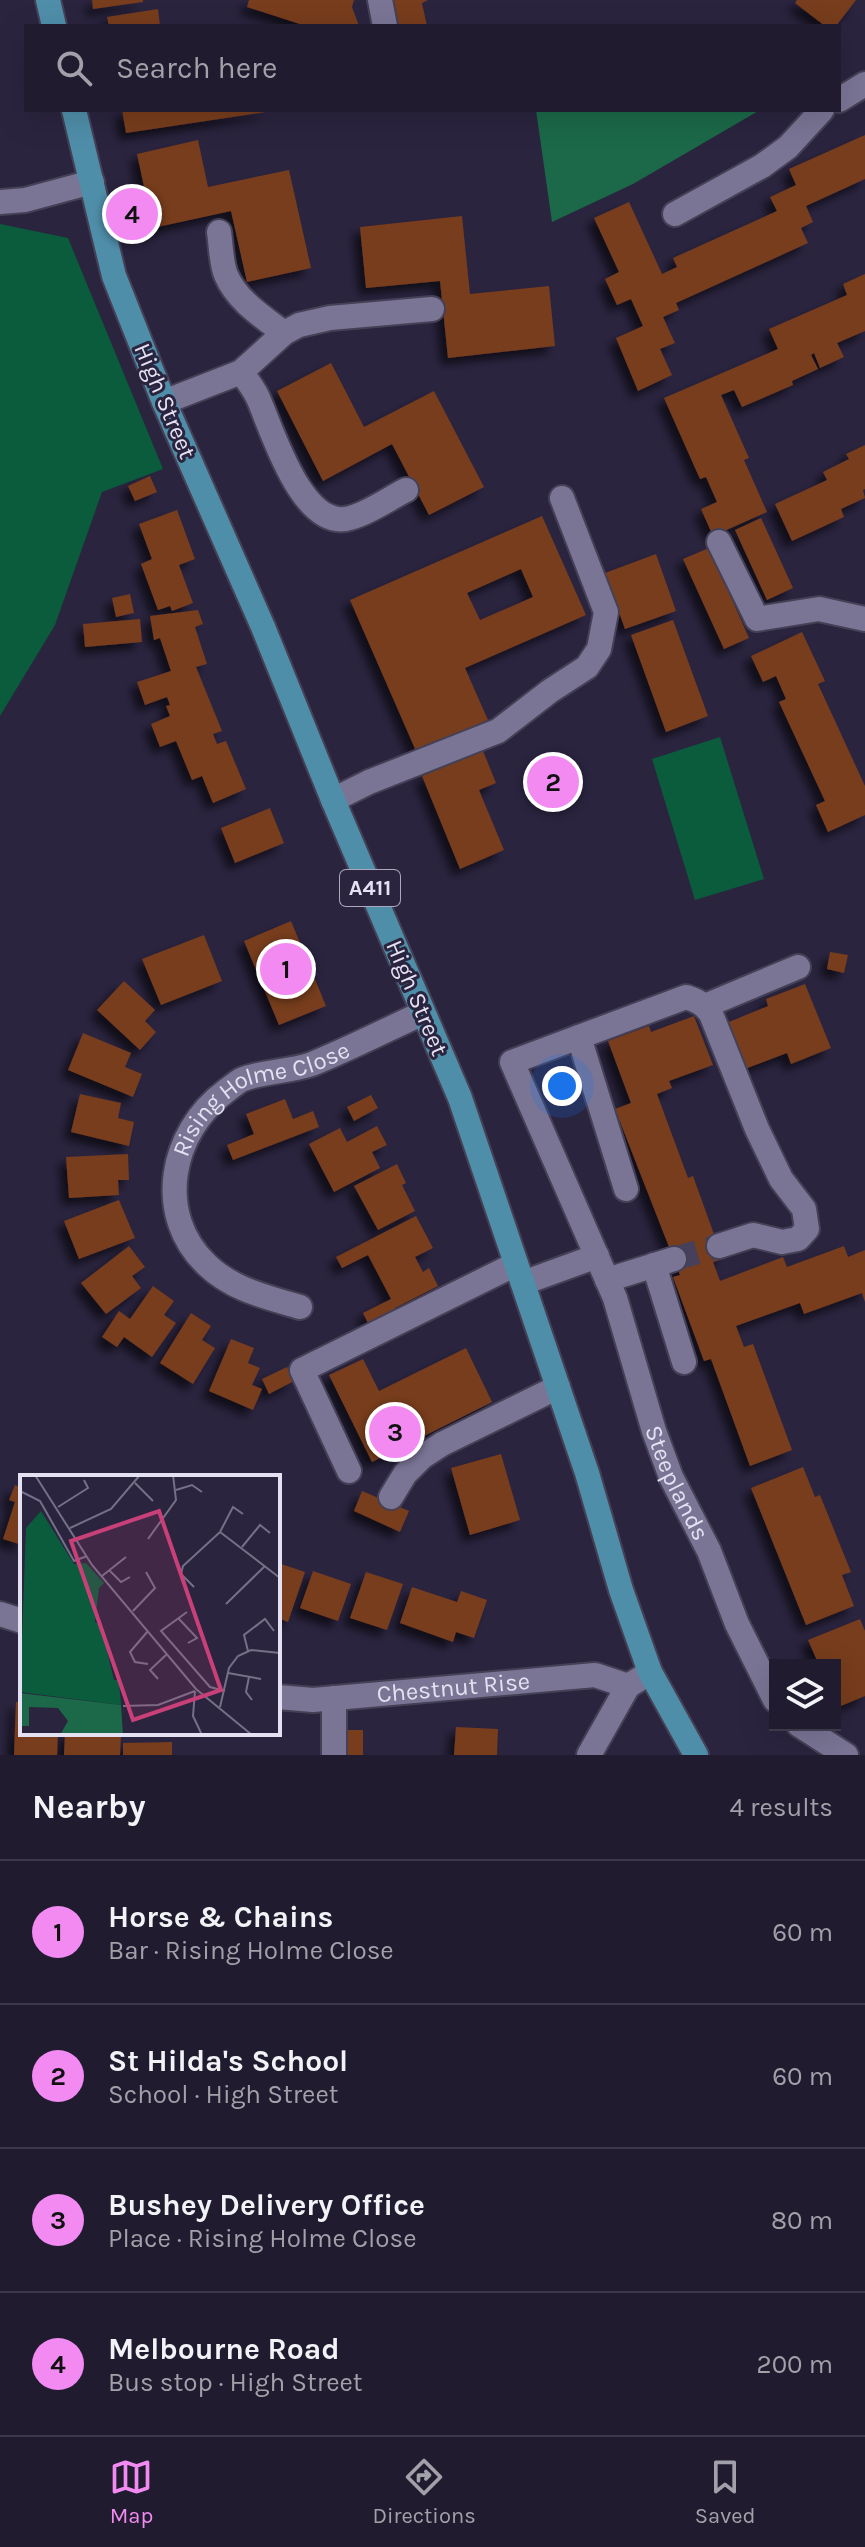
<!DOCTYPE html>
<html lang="en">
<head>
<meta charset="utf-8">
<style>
	:root { --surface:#201b2f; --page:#2d283b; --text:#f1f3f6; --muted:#a2a1aa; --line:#3d394b; --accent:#f28af2 }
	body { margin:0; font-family:Karla,sans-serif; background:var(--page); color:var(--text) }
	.controls { position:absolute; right:24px; bottom:24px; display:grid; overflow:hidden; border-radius:0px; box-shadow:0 8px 32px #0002 }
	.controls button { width:72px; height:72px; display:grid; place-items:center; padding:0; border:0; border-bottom:2px solid var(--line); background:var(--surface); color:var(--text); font:40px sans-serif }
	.you { position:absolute; left:562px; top:1086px; width:28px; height:28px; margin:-20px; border:6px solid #fff; border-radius:50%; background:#1a73e8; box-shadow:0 0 0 12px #1a73e833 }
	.badge { display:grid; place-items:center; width:52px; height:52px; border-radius:50%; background:var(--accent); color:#111; font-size:26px; font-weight:700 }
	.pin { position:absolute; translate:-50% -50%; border:4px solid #fff; box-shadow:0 2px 8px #0006 }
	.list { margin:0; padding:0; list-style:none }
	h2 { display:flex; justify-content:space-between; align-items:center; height:104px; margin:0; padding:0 32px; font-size:34px }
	h2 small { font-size:26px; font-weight:400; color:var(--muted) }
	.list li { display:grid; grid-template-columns:52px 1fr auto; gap:24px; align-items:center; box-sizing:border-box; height:144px; padding:0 32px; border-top:2px solid var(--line) }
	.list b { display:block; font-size:30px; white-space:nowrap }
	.list p { margin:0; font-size:26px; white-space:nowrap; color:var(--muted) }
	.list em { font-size:26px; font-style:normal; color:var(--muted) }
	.icon { flex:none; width:44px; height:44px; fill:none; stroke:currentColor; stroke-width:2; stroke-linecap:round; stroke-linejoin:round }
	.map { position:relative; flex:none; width:865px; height:1755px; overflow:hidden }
	.search { position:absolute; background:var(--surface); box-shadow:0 8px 32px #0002; left:24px; right:24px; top:24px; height:88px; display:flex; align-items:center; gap:20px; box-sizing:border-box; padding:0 28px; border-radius:0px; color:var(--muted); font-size:30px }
	.sheet { height:680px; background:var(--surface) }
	nav { display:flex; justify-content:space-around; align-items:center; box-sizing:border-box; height:112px; border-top:2px solid var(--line); background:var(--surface); font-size:22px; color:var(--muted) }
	nav a { display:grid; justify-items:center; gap:4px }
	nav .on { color:var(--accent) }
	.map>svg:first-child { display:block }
	.green { fill:#0a5c3d }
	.forest { fill:#1b6948 }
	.building { fill:#773c1f; fill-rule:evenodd; filter:url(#shadow) }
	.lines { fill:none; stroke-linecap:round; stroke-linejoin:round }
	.minor-tunnel { stroke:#46405a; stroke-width:24; stroke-dasharray:24 12; stroke-linecap:butt }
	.minor-casing { stroke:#454056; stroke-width:28 }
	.major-casing { stroke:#454056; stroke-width:28 }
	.minor { stroke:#7a7595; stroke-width:24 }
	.major { stroke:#4f8ea9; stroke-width:24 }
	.labels { text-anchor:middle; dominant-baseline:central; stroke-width:6; stroke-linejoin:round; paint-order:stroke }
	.shield { fill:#2a243f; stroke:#aca8bd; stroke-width:2 }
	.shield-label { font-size:22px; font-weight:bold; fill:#e4e1f3 }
	.street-label { font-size:24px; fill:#e4e1f3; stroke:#2a243f }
	.inset-road { fill:none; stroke:#747087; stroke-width:2 }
	.view { fill:#c94079; fill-opacity:0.15; stroke:#c94079; stroke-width:4 }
	.inset-edge { fill:none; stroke:#e4e1f3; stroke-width:4 }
</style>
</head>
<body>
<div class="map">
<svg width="865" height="1755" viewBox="0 0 865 1755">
	<defs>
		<filter id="shadow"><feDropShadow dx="-7" dy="7" stdDeviation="4" flood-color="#0009"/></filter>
	</defs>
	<rect width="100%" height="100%" fill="#2a243f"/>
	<path class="green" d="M0 224 68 238 163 469 102 492 55 625 0 716Z
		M720 737 764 879 695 900 652 759Z"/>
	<path class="forest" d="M536 110H760L633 184 552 222Z"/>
	<path class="building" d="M92 0H143V2L93 9Z
		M249 0H354L352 7 359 26H306L247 7Z
		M393 0H428L422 3 427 26H399Z
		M797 0H856L836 26H825L795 3Z
		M158 9 160 26H109L107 17Z
		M122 110H266V112L126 133Z
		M865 135V179L806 206 813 222 801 228 808 243 676 303 679 310 663 317 675 343 660 349 672 375 638 391 616 338 643 326 631 299 617 305 605 279 619 272 594 218 629 202 662 274 677 267 673 258 777 211 770 197 796 185 789 169Z
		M198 140 208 187 289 170 311 268 247 282 231 211 153 228 137 154Z
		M462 216 470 294 549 286 555 346 448 358 440 281 366 288 360 227Z
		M865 274V331L837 343 844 357 820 368 814 353 811 355 818 369 792 381 793 385 742 407 734 390 721 395 749 458 744 460 767 512 713 536 701 509 717 502 706 477 700 479 664 398 778 349 769 329 847 295 843 284Z
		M331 363 364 427 434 391 484 487 429 515 392 444 323 481 277 391Z
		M865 445V489L863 490 865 498 841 509 844 517 792 541 775 504 827 480 823 472 849 459 846 454Z
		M150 476 157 492 135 501 128 486Z
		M177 510 195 559 179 565 193 603 172 611 170 606 158 610 141 564 152 559 139 524Z
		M542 516 586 615 465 668 488 720 416 751 350 600ZM521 569 533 597 480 620 467 593Z
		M761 518 793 588 767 600 735 530Z
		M709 548 749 638 724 649 683 559Z
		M656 554 676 611 625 629 605 573Z
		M130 594 134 613 116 617 112 598Z
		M198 610 203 624 195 627 207 664 196 667 222 731 213 734 217 744 226 741 246 789 213 803 202 776 192 780 176 741 160 747 151 724 170 716 166 706 170 705 167 697 145 705 137 682 171 671 160 638 154 640 150 616Z
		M140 619 142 642 85 647 83 624Z
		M673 620 708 716 666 732 631 635Z
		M802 632 825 681 818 684 865 786V815L828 832 816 805 825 801 779 702 786 699 776 676 763 682 751 656Z
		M483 751 496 783 479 790 504 850 460 869 422 776Z
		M270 808 284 843 235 863 221 828Z
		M291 921 326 1006 279 1025 244 941Z
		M204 935 222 981 161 1005 142 959Z
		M830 952 848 955 844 973 827 969Z
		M124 981 155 1010 145 1021 156 1032 140 1050 97 1010Z
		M805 984 831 1048 791 1064 787 1053 742 1070 724 1024 768 1006 766 999Z
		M694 1016 713 1065 669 1081 672 1088 657 1094 688 1178 693 1176 723 1259 713 1262 720 1281 783 1257 787 1267 844 1246 848 1257 865 1250V1302L862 1293 804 1314 800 1303 736 1326 744 1347 753 1344 792 1450 750 1466 711 1359 704 1361 673 1277 680 1275 615 1109 631 1103 608 1041 649 1026 651 1032Z
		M83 1033 131 1053 125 1067 142 1074 133 1097 68 1070Z
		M80 1094 121 1103 118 1118 134 1122 129 1146 71 1132Z
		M371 1095 378 1108 354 1121 347 1107Z
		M285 1099 293 1119 313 1111 319 1127 233 1160 227 1145 254 1134 246 1114Z
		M377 1126 387 1145 372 1152 380 1168 334 1192 309 1144 340 1128 347 1142Z
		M128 1154 129 1180H118L119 1195 69 1198 66 1157Z
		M397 1164 406 1183 402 1185 415 1211 378 1230 354 1186Z
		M119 1200 135 1238 79 1259 64 1221Z
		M416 1216 433 1248 415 1257 423 1272 429 1268 438 1286 395 1308 397 1310 369 1325 363 1313 391 1299 368 1255 342 1268 336 1257Z
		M129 1246 145 1267 132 1276 141 1288 106 1314 81 1283Z
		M153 1286 174 1301 164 1315 176 1323 152 1357 124 1337 117 1347 102 1337 119 1311 130 1319Z
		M191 1313 211 1326 202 1340 215 1348 193 1384 160 1363Z
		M231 1339 254 1348 248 1363 260 1368 252 1385 262 1389 253 1410 209 1391Z
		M466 1348 492 1402 372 1462 329 1375 363 1359 379 1391Z
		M287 1367 294 1381 269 1394 262 1379Z
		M501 1454 520 1520 470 1535 451 1468Z
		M803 1467 815 1497 820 1495 851 1572 842 1575 854 1606 806 1625 751 1488Z
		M15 1485 22 1488V1545L3 1539 15 1502 9 1500Z
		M362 1491 409 1511 400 1532 354 1511Z
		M278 1563 305 1572 288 1622 278 1618Z
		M313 1571 351 1584 338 1621 300 1608Z
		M366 1572 403 1584 387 1630 350 1618Z
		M412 1587 457 1602 461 1591 487 1600 474 1638 456 1632 453 1642 400 1623Z
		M860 1619 865 1631V1696L836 1708 835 1665H819L808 1640Z
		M16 1702H22V1733H58L57 1755H14Z
		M456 1727 498 1729 497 1755H454Z
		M340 1730H363V1755H340Z
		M65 1733 121 1735 120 1755H64Z
		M172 1742V1755H123V1743Z"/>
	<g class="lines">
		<path class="minor-tunnel" d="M674 1259 719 1246"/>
		<g class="minor-casing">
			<g id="minor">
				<path d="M380 0 385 26"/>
				<path d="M839 100 865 84"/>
				<path d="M0 202 25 200 92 182"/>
				<path d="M675 214 762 166 788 147 822 110"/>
				<path d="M219 232C221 245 221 263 226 275 237 301 263 317 284 333"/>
				<path d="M241 372C247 380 254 389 258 398 272 429 302 532 350 518 369 513 388 499 406 490"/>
				<path d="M164 402 241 372 284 333 299 325 330 318 432 309"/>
				<path d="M719 542 757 619 819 609 865 619"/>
				<path d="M333 800 369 782 498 731 550 691 587 667 599 649 606 612 562 498"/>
				<path d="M705 1006 798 967"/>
				<path d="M579 1037 626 1189"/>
				<path id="s1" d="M719 1246 753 1235 782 1242 798 1239 807 1229 804 1209 781 1179 757 1129 711 1014C704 1004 698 1001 686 997L512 1062 615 1298 654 1431 671 1477 709 1551 737 1624 775 1700"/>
				<path d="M654 1265 684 1362"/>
				<path d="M607 1280 674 1259"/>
				<path d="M523 1283 597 1256"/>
				<path id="s2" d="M300 1307C267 1297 233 1290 207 1265 154 1215 170 1132 226 1091 230 1088 236 1083 241 1080 262 1071 289 1072 312 1064 349 1049 386 1030 423 1013"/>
				<path d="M349 1471 302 1370 516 1264"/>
				<path d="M391 1497 405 1474 422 1457 442 1444 558 1387"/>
				<path d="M0 1614 22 1621"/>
				<path id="s3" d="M278 1697 313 1700 595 1675 628 1686"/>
				<path d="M334 1698V1755"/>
				<path d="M799 1725 846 1755"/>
				<path d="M589 1755 628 1686 641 1678"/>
			</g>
		</g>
		<g class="major-casing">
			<path id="major" d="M48 0 54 26
				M74 110 114 276 164 402 263 627 333 800 460 1098 587 1473 621 1590 650 1672 696 1755"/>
		</g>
		<use href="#minor" class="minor"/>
		<use href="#major" class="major"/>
	</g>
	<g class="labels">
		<rect class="shield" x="340" y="870" width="60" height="36" rx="6"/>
		<g class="shield-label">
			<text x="370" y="888">A411</text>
		</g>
		<g class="street-label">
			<text transform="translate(165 401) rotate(67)">High Street</text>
			<text transform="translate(417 998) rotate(67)">High Street</text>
			<text stroke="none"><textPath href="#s2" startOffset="328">Rising Holme Close</textPath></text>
			<text stroke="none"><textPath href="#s1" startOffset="1002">Steeplands</textPath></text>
			<text stroke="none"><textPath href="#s3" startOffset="176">Chestnut Rise</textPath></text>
		</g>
	</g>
	<g transform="translate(20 1475)">
		<rect width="260" height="260" fill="#2a243f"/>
		<path d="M21 36 54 89 66 88 84 108 79 113 75 147 81 150 94 205H99L101 230 0 217 6 53Z" fill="#0a5c3d"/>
		<path d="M0 218 101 230 103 260H40L48 246 38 233 9 232V251H0Z" fill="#1b6948"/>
		<path class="inset-road" d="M15 0 72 90 176 214 232 260M115 8 133 26M156 15 172 10 182 17M0 16 20 26 54 86 67 81M38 32 68 13 64 5M50 53 91 34 120 0M200 57 213 32 223 39M128 64 156 25 153 0M222 72 240 50 250 58M89 95 101 107 110 102M82 101 106 82M174 112 161 99 163 91 200 57 260 103M206 129 245 91M113 136 135 113 126 97M167 137 141 156 190 212 205 216M159 144 177 163 168 168M228 176 224 160 245 144 254 156M128 189 115 187 110 177 128 156M208 198 241 204M229 202 226 217 232 225M138 204 130 195 147 179M175 216 173 241 182 260M103 231 138 230 175 216M200 232 209 193 218 181 231 175 260 178"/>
		<path class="view" d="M139 36 201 215 113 245 51 66Z"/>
		<rect width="260" height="260" class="inset-edge"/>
	</g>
</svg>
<div class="controls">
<button><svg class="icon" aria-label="layers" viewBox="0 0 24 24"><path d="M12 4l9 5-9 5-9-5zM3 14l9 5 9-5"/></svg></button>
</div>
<div class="you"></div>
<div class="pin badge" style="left:286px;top:969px">1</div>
<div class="pin badge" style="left:553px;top:782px">2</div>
<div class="pin badge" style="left:395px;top:1432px">3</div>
<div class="pin badge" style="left:132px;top:214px">4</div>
<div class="search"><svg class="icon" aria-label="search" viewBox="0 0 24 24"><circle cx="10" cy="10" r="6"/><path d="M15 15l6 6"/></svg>Search here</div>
</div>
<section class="sheet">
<h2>Nearby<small>4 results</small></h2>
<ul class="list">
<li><span class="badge">1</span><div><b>Horse &amp; Chains</b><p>Bar · Rising Holme Close</p></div><em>60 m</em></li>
<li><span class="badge">2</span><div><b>St Hilda's School</b><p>School · High Street</p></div><em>60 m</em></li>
<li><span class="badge">3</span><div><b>Bushey Delivery Office</b><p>Place · Rising Holme Close</p></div><em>80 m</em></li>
<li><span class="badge">4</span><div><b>Melbourne Road</b><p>Bus stop · High Street</p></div><em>200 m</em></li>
</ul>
</section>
<nav>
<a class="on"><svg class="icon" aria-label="map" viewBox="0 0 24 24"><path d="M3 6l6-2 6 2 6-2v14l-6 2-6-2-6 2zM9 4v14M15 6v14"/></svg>Map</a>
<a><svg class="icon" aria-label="directions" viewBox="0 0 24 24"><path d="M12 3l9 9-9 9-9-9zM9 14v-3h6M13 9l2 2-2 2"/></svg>Directions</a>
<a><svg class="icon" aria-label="saved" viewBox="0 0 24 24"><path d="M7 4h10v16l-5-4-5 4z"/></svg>Saved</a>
</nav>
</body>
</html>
